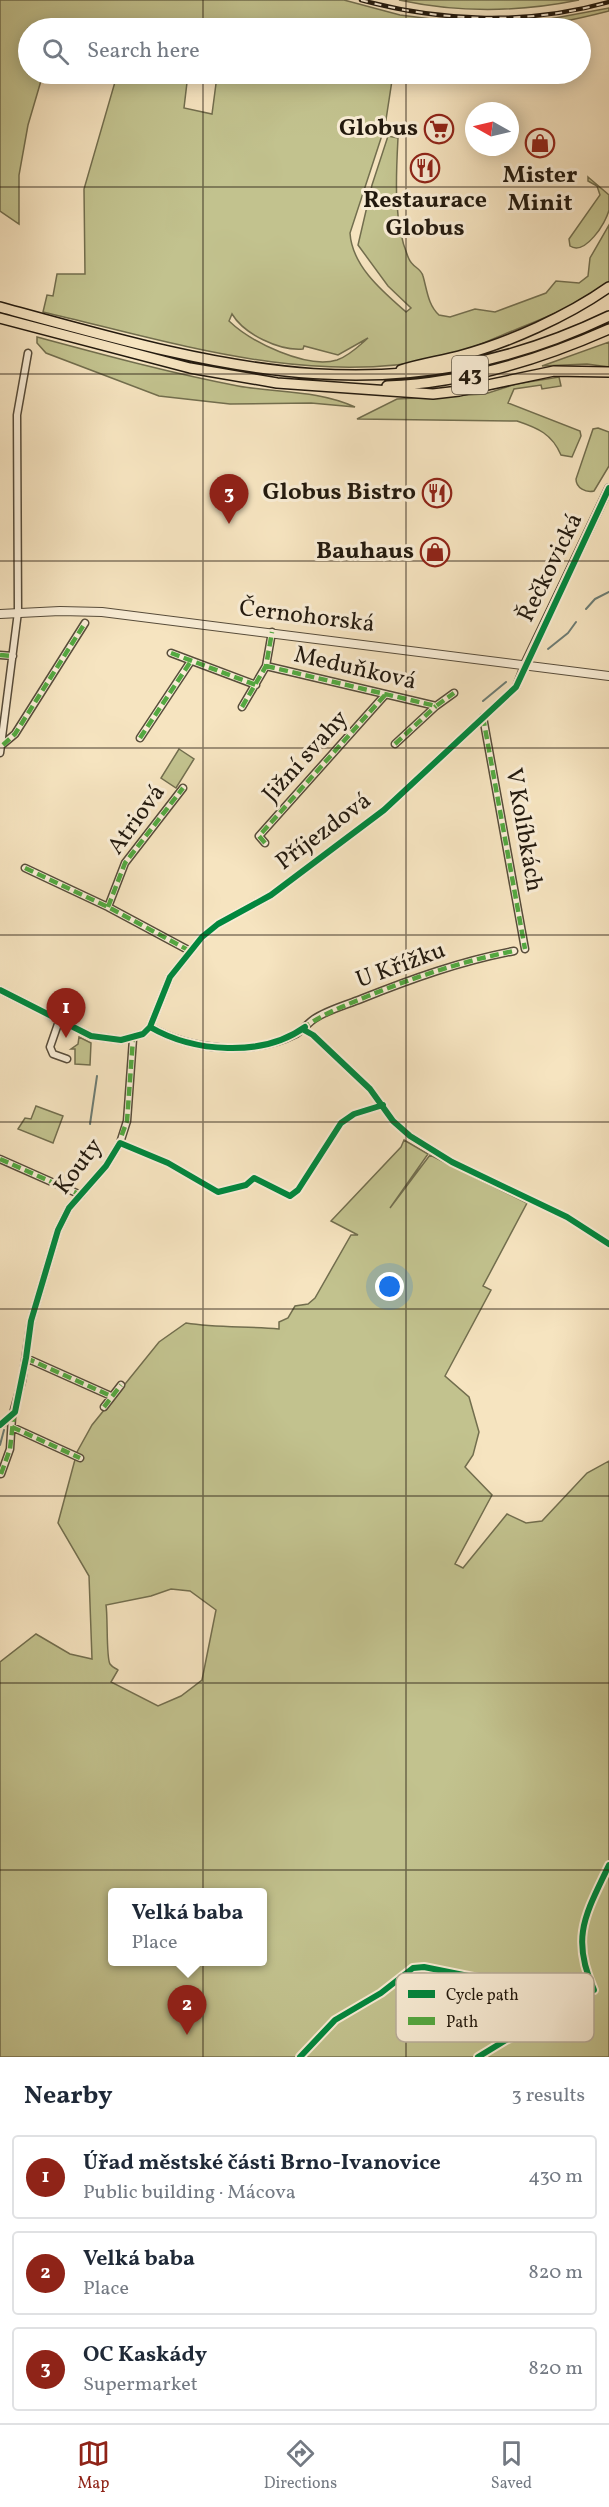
<!DOCTYPE html>
<html lang="en">
<head>
<meta charset="utf-8">
<style>
	:root { --surface:#fff; --page:#f2f2f3; --text:#1f2937; --muted:#747a83; --line:#e0e1e3; --accent:#8f2418 }
	body { margin:0; font-family:Vollkorn,serif; background:var(--page); color:var(--text) }
	.compass { position:absolute; left:465px; top:102px; width:54px; height:54px; border-radius:50%; background:var(--surface); box-shadow:0 3px 15px #0003; rotate:278deg }
	.you { position:absolute; left:390px; top:1287px; width:21px; height:21px; margin:-15px; border:4px solid #fff; border-radius:50%; background:#1a73e8; box-shadow:0 0 0 9px #1a73e833 }
	.badge { display:grid; place-items:center; width:39px; height:39px; border-radius:50%; background:var(--accent); color:#fff; font-size:20px; font-weight:700 }
	.pin { position:absolute; translate:-50% -50px; filter:drop-shadow(0 2px 3px #0008) }
	.pin::after { content:''; position:absolute; top:32px; width:21px; height:18px; background:inherit; clip-path:polygon(0 0,100% 0,50% 100%) }
	.popup { position:absolute; left:108px; top:1888px; width:159px; height:78px; box-sizing:border-box; display:grid; place-content:center; border-radius:6px; background:var(--surface); filter:drop-shadow(0 2px 4px #0005); font-size:20px; white-space:nowrap; color:var(--muted) }
	.popup b { font-size:22px; color:var(--text) }
	.popup::after { content:''; position:absolute; left:50%; top:100%; margin-left:-12px; border:12px solid transparent; border-top-color:var(--surface) }
	.list { margin:0; padding:0; list-style:none }
	h2 { display:flex; justify-content:space-between; align-items:center; height:78px; margin:0; padding:0 24px; font-size:26px }
	h2 small { font-size:20px; font-weight:400; color:var(--muted) }
	.list li { display:grid; grid-template-columns:39px 1fr auto; gap:18px; align-items:center; box-sizing:border-box; height:84px; margin:0 12px 12px; padding:0 12px; border:2px solid var(--line); border-radius:6px }
	.list b { display:block; font-size:22px; white-space:nowrap }
	.list p { margin:0; font-size:20px; white-space:nowrap; color:var(--muted) }
	.list em { font-size:20px; font-style:normal; color:var(--muted) }
	.icon { flex:none; width:33px; height:33px; fill:none; stroke:currentColor; stroke-width:2; stroke-linecap:round; stroke-linejoin:round }
	.map { position:relative; flex:none; width:609px; height:2057px; overflow:hidden }
	.search { position:absolute; background:var(--surface); box-shadow:0 3px 15px #0003; left:18px; right:18px; top:18px; height:66px; display:flex; align-items:center; gap:15px; box-sizing:border-box; padding:0 21px; border-radius:33px; color:var(--muted); font-size:22px }
	.sheet { height:366px; background:var(--surface) }
	nav { display:flex; justify-content:space-around; align-items:center; box-sizing:border-box; height:84px; border-top:2px solid var(--line); background:var(--surface); font-size:16px; color:var(--muted) }
	nav a { display:grid; justify-items:center; gap:3px }
	nav .on { color:var(--accent) }
	.map>svg:first-child { display:block }
	.green { fill:#c2c28e; stroke:#726e4e; stroke-width:1.5; fill-rule:evenodd }
	.lines { fill:none; stroke-linecap:round; stroke-linejoin:round }
	.stream { stroke:#6c7c74; stroke-width:2 }
	.minor-casing { stroke:#574c3a; stroke-width:9 }
	.tertiary-casing { stroke:#574c3a; stroke-width:10 }
	.trunk-casing { stroke:#22190e; stroke-width:12 }
	.minor { stroke:#f9edd6; stroke-width:6 }
	.tertiary { stroke:#f9edd6; stroke-width:8 }
	.trunk { stroke:#f6e4c0; stroke-width:9 }
	.rail-casing { stroke:#22190e; stroke-width:4.5 }
	.rail { stroke:#f9edd6; stroke-width:2; stroke-dasharray:7; stroke-linecap:butt }
	.quiet { stroke:#53a941; stroke-width:4.5; stroke-dasharray:9 4.5; stroke-linecap:butt }
	.cycleway-casing { stroke:#f9edd6; stroke-width:10 }
	.cycleway { stroke:#00873e; stroke-width:6 }
	.grid { fill:none; stroke:#22190e; stroke-width:1.5; stroke-opacity:0.55 }
	.labels { text-anchor:middle; dominant-baseline:central; stroke-width:6; stroke-linejoin:round; paint-order:stroke }
	.shield { fill:#f9edd6; stroke:#62594a; stroke-width:1.5 }
	.shield-label { font-size:22px; font-weight:bold; fill:#22190e }
	.poi-label { font-size:24px; font-weight:bold; fill:#22190e; stroke:#f9edd6; text-anchor:end }
	.street-label { font-size:24px; fill:#22190e; stroke:#f9edd6 }
	.key { fill:#f9edd6; stroke:#b8ad9a; stroke-width:1.5 }
	.key-label { font-size:16px; fill:#22190e }
</style>
</head>
<body>
<div class="map">
<svg width="609" height="2057" viewBox="0 0 609 2057">
	<rect width="100%" height="100%" fill="#f6e4c0"/>
	<filter id="stains"><feTurbulence type="fractalNoise" baseFrequency=".00333" numOctaves="4"/><feColorMatrix values="0 0 0 0 .2 0 0 0 0 .09 0 0 0 0 .02 0 0 0 .5 -.17"/></filter>
	<radialGradient id="worn" r=".72"><stop offset=".6" stop-color="#630" stop-opacity="0"/><stop offset="1" stop-color="#630" stop-opacity=".3"/></radialGradient>
	<path class="green" d="M0 0H344L400 15 471 24 539 21 609 8V11C547 27 479 39 417 22L413 28H28V74H43L28 125 19 175V224L0 211Z
		M399 0H579C520 12 459 13 399 0Z
		M108 74H188L184 108 212 114 217 76 190 74H393L385 126 350 233C352 266 382 291 406 312L411 308 388 286 358 245 372 185 388 136 398 138C396 176 393 224 409 259 412 267 421 268 423 276 427 290 428 305 439 315L450 317 475 309 495 312 546 293 556 281 579 283 588 276 590 258 609 225V282C581 304 545 318 512 331 489 340 465 353 440 358 308 387 172 342 43 312L47 295 53 296 57 274H85L84 189 115 82ZM232 314C244 334 279 351 303 349L304 346 338 355 368 338C360 345 349 356 337 360 306 369 251 342 229 321Z
		M588 177 609 195C609 200 609 206 609 210 606 223 585 256 570 246L569 239 600 195 597 186 588 181Z
		M37 337C104 355 170 373 238 386 278 393 317 390 355 407L311 403 230 404 159 396 46 353 37 343Z
		M609 342V367L587 364 542 366Z
		M559 377 561 386 542 389 541 385 514 389 508 403 580 431 581 436 572 457 561 455C552 434 538 428 517 421L357 419 397 399 485 394 516 384Z
		M598 428 609 432V466L594 491C586 493 576 488 576 479L593 429Z
		M179 749 194 759 176 788 161 778Z
		M79 1037 91 1043 90 1065 75 1064V1049H71L78 1044Z
		M36 1106 63 1116 53 1143 18 1129 25 1118 31 1119Z
		M404 1140 428 1154 390 1208 430 1155 527 1203 483 1286 491 1290 445 1376 469 1397 479 1432 473 1455 465 1467 492 1495 455 1564 463 1568 507 1514 526 1523 542 1521 587 1473 609 1461V2057H0V1662L36 1634 70 1654 92 1659 89 1576 58 1523 77 1452 92 1425 159 1342 186 1323C217 1328 247 1326 279 1329V1322L288 1318 295 1306 308 1304 315 1298 351 1235H358L331 1221 401 1147ZM171 1589 190 1591 216 1610 202 1680 181 1696 158 1706 111 1682 118 1670C115 1668 112 1667 110 1664 106 1658 108 1616 106 1605L151 1596ZM112 1892H262V1962H112Z"/>
	<g class="lines">
		<path class="stream" d="M586 609 595 599 609 592
			M548 649 568 633 576 622
			M483 701 506 682
			M90 1124 97 1076
			M0 1445 4 1430"/>
		<g class="minor-casing">
			<path id="minor" d="M171 653 256 685
				M0 655 13 656
				M266 666 436 706 454 693
				M242 707 266 666 272 632
				M483 717 525 949
				M140 738 191 661
				M3 744 15 734 85 623
				M395 744 436 706
				M0 753 18 612 17 415 28 353
				M265 843 259 836 385 695
				M25 868 108 907 190 951
				M108 907 125 863 183 788
				M0 990 91 1036 121 1040 143 1034 150 1027 170 977 202 937 218 924 271 895 384 810 516 687 525 664
				M59 1021 50 1047 53 1054 67 1059
				M150 1027C192 1051 253 1056 296 1034 303 1030 308 1023 314 1019 327 1010 346 1005 361 999 411 979 461 961 514 951
				M0 1159 81 1195
				M26 1358 111 1396
				M104 1407 121 1385
				M0 1425 12 1417
				M12 1427 80 1458
				M1 1474 10 1449 12 1417 22 1381 31 1321 58 1230 69 1208 106 1166 120 1143 127 1121 133 1039"/>
		</g>
		<g class="tertiary-casing">
			<path id="tertiary" d="M0 614 60 611 102 612 609 676
				M525 664 609 488"/>
		</g>
		<g class="trunk-casing">
			<path id="trunk" d="M0 307C218 367 392 420 609 316
				M0 318 190 368 277 383 433 394 459 391 554 371 609 372
				M401 370C420 364 440 361 459 356 508 343 568 316 609 287
				M387 386C464 383 539 360 609 329"/>
		</g>
		<use href="#minor" class="minor"/>
		<use href="#tertiary" class="tertiary"/>
		<use href="#trunk" class="trunk"/>
		<g class="rail-casing">
			<path id="rail" d="M361 0C442 22 528 25 609 2"/>
		</g>
		<use href="#rail" class="rail"/>
		<path class="quiet" d="M171 653 256 685
			M0 655 13 656
			M266 666 436 706 454 693
			M242 707 266 666 272 632
			M483 717 525 949
			M140 738 191 661
			M395 744 436 706
			M3 745 15 734 85 623
			M265 843 259 836 385 695
			M25 868 108 907 190 951
			M108 907 125 863 183 788
			M302 1029C322 1014 344 1006 368 996 415 977 463 961 514 951
			M117 1148 127 1121 133 1039
			M0 1159 81 1195
			M26 1358 111 1396
			M104 1407 121 1385
			M12 1427 80 1458
			M1 1474 10 1449 14 1413"/>
		<g class="cycleway-casing">
			<path id="cycleway" d="M0 990 91 1036 121 1040 143 1034 150 1027 170 977 202 937 218 924 271 895 384 810 516 687 609 488
				M150 1027C193 1052 262 1058 305 1027L304 1030 313 1035 370 1089 393 1121 410 1136 452 1162 567 1217 609 1244
				M0 1425 15 1412 26 1358 31 1321 58 1230 69 1208 106 1166 120 1143 168 1163 218 1192 246 1185 254 1178 290 1196 298 1190 341 1123 354 1114 383 1105
				M300 2057 335 2020 381 1993 413 1968 424 1967 503 1983 529 1998H556L594 1990C570 1937 586 1914 609 1865
				M478 2057 506 2040 574 2010"/>
		</g>
		<use href="#cycleway" class="cycleway"/>
	</g>
	<path class="grid" d="M203 0V28M406 0V28M203 74V2057M406 74V2057M0 187H609M0 374H609M0 561H609M0 748H609M0 935H609M0 1122H609M0 1309H609M0 1496H609M0 1683H609M0 1870H609"/>
	<defs>
		<g id="supermarket-ring" transform="scale(1.5)"><circle r="9.5" fill="#f9edd6" stroke="#8f2418" stroke-width="1.5"/><path d="M-6-5.5h2.5l.6 2H6L4.5 2H-2.5L-4.4-4H-6ZM-1.5 3.2a1.3 1.3 0 1 0 .1 0ZM3 3.2a1.3 1.3 0 1 0 .1 0Z" fill="#8f2418"/></g>
		<g id="shop-ring" transform="scale(1.5)"><circle r="9.5" fill="#f9edd6" stroke="#8f2418" stroke-width="1.5"/><path d="M-5-2.5h2.3a2.7 3.5 0 0 1 5.4 0H5L5.5 6h-11ZM-1.5-2.5h3a1.5 2.3 0 0 0-3 0Z" fill="#8f2418"/></g>
		<g id="restaurant-ring" transform="scale(1.5)"><circle r="9.5" fill="#f9edd6" stroke="#8f2418" stroke-width="1.5"/><path d="M-5-6h1v4h1v-4h1v4h1v-4h1v5L-1.5 .5V6h-2V.5L-5-1ZM5-6V6H3V1.5H1.5Q1.5-4 5-6Z" fill="#8f2418"/></g>
	</defs>
	<g fill-rule="evenodd">
		<use href="#supermarket-ring" x="439" y="129"/>
		<use href="#shop-ring" x="540" y="143"/>
		<use href="#restaurant-ring" x="425" y="168"/>
		<use href="#restaurant-ring" x="437" y="493"/>
		<use href="#shop-ring" x="435" y="552"/>
	</g>
	<g class="labels">
		<rect class="shield" x="452" y="356" width="36" height="38" rx="4.5"/>
		<g class="shield-label">
			<text x="470" y="375">43</text>
		</g>
		<g class="poi-label">
			<text x="418" y="129">Globus</text>
			<text x="540" y="176" text-anchor="middle">Mister<tspan x="540" dy="28">Minit</tspan></text>
			<text x="425" y="201" text-anchor="middle">Restaurace<tspan x="425" dy="28">Globus</tspan></text>
			<text x="416" y="493">Globus Bistro</text>
			<text x="414" y="552">Bauhaus</text>
		</g>
		<g class="street-label">
			<text transform="translate(551 568) rotate(-64)">Řečkovická</text>
			<text transform="translate(307 617) rotate(7)">Černohorská</text>
			<text transform="translate(355 669) rotate(13)">Meduňková</text>
			<text transform="translate(306 757) rotate(-48)">Jižní svahy</text>
			<text transform="translate(137 820) rotate(-54)">Atriová</text>
			<text transform="translate(523 830) rotate(80)">V Kolíbkách</text>
			<text transform="translate(324 832) rotate(-37)">Příjezdová</text>
			<text transform="translate(401 966) rotate(-20)">U Křížku</text>
			<text transform="translate(79 1167) rotate(-53)">Kouty</text>
		</g>
	</g>
	<rect x="396" y="1973" width="198" height="69" rx="9" class="key"/>
	<rect x="408" y="1990" width="27" height="8" fill="#00873e"/>
	<rect x="408" y="2017" width="27" height="8" fill="#53a941"/>
	<g class="key-label">
		<text x="446" y="2000">Cycle path</text>
		<text x="446" y="2027">Path</text>
	</g>
	<rect width="100%" height="100%" filter="url(#stains)"/>
	<rect width="100%" height="100%" fill="url(#worn)"/>
</svg>
<svg class="compass" viewBox="-18 -18 36 36"><path d="M0-13l5 13h-10z" fill="#e53935"/><path d="M0 13l5-13h-10z" fill="#747a83"/></svg>
<div class="you"></div>
<div class="pin badge" style="left:66px;top:1038px">1</div>
<div class="pin badge" style="left:187px;top:2035px">2</div>
<div class="popup"><b>Velká baba</b>Place</div>
<div class="pin badge" style="left:229px;top:524px">3</div>
<div class="search"><svg class="icon" aria-label="search" viewBox="0 0 24 24"><circle cx="10" cy="10" r="6"/><path d="M15 15l6 6"/></svg>Search here</div>
</div>
<section class="sheet">
<h2>Nearby<small>3 results</small></h2>
<ul class="list">
<li><span class="badge">1</span><div><b>Úřad městské části Brno-Ivanovice</b><p>Public building · Mácova</p></div><em>430 m</em></li>
<li><span class="badge">2</span><div><b>Velká baba</b><p>Place</p></div><em>820 m</em></li>
<li><span class="badge">3</span><div><b>OC Kaskády</b><p>Supermarket</p></div><em>820 m</em></li>
</ul>
</section>
<nav>
<a class="on"><svg class="icon" aria-label="map" viewBox="0 0 24 24"><path d="M3 6l6-2 6 2 6-2v14l-6 2-6-2-6 2zM9 4v14M15 6v14"/></svg>Map</a>
<a><svg class="icon" aria-label="directions" viewBox="0 0 24 24"><path d="M12 3l9 9-9 9-9-9zM9 14v-3h6M13 9l2 2-2 2"/></svg>Directions</a>
<a><svg class="icon" aria-label="saved" viewBox="0 0 24 24"><path d="M7 4h10v16l-5-4-5 4z"/></svg>Saved</a>
</nav>
</body>
</html>
